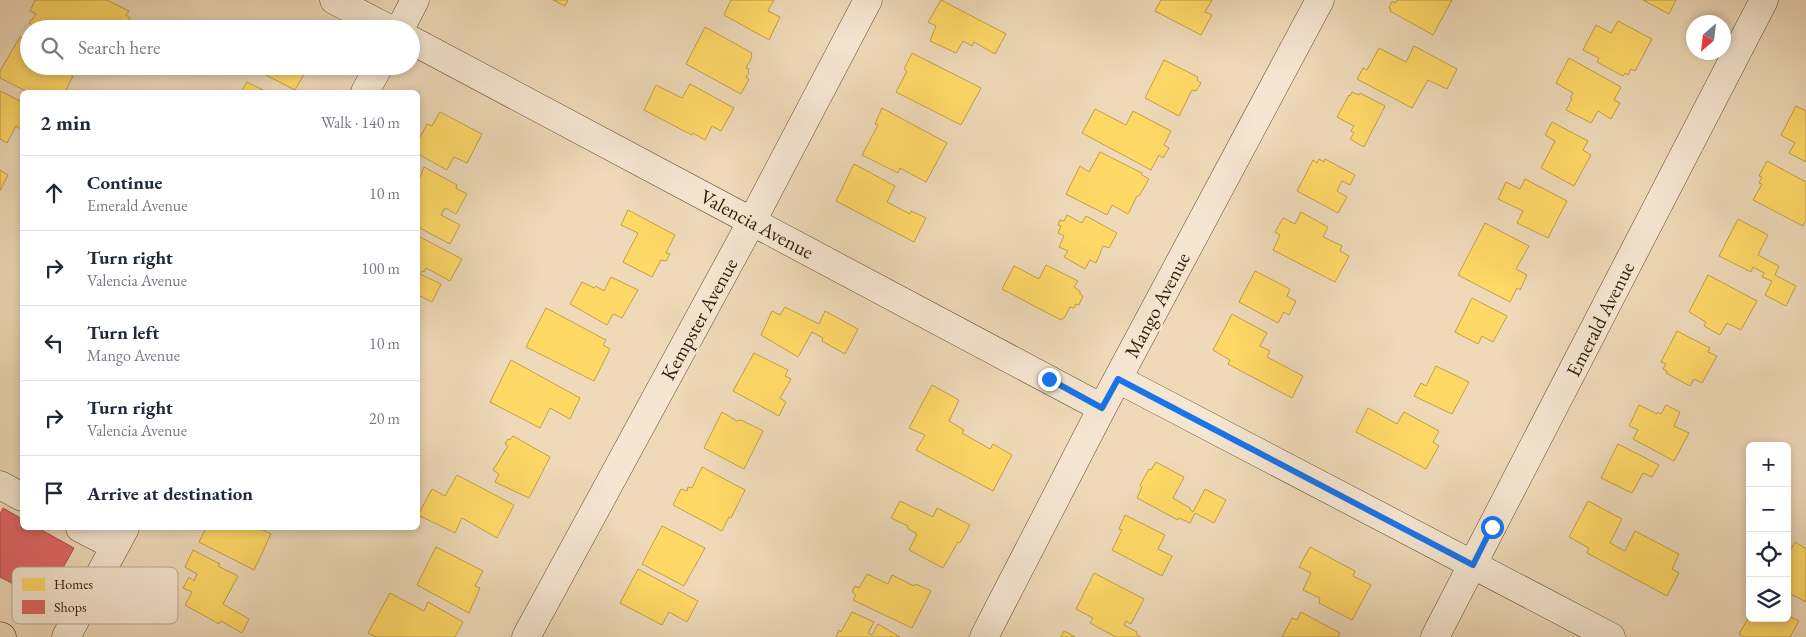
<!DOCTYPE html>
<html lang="en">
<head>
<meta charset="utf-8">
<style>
	:root { --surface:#fff; --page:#f2f2f3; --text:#1f2937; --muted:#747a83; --line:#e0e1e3 }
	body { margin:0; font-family:"EB Garamond",serif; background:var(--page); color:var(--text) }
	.controls { position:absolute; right:15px; bottom:15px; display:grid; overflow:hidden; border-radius:8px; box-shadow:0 2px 8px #0003 }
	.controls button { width:45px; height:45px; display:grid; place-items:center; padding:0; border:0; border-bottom:1px solid var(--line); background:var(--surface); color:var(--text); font:25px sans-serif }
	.compass { position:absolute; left:1686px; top:15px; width:45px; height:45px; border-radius:50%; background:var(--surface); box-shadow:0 2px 8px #0003; rotate:208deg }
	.stop { position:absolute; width:15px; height:15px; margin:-11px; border:4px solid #1a73e8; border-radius:50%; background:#fff }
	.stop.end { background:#1a73e8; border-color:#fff; box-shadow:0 1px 5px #0008 }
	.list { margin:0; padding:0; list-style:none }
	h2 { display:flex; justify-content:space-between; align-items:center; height:65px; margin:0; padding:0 20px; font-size:21px }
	h2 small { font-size:16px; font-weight:400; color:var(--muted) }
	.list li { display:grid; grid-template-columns:32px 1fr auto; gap:15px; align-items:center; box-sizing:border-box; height:75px; padding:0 20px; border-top:1px solid var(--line) }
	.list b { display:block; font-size:19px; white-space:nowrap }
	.list p { margin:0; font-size:16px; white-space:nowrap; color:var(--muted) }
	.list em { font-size:16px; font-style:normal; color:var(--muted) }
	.icon { flex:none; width:28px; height:28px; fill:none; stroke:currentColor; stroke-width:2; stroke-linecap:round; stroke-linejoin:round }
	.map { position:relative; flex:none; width:1806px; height:637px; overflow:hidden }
	.search { position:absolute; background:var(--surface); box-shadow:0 2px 8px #0003; left:20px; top:20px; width:400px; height:55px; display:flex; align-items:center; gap:12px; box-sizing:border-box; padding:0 18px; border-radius:28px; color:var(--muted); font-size:19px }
	.panel { position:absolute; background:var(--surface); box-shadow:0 2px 8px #0003; left:20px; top:90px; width:400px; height:440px; border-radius:8px }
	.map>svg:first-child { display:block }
	.homes { fill:#ffd966; stroke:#c1a048 }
	.shops { fill:#e06666; stroke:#ab5048 }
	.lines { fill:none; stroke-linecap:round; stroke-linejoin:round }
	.minor-casing { stroke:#604b30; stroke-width:29 }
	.major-casing { stroke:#301c02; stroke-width:29 }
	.minor { stroke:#f5e6d1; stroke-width:28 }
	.major { stroke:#efd9b8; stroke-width:28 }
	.route { stroke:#1a73e8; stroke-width:6 }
	.labels { text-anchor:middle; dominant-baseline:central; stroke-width:5; stroke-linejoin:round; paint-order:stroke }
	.street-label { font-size:20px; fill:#301c02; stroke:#f5e6d1 }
	.key { fill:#f5e6d1; stroke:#baa993; stroke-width:1 }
	.key-label { font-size:14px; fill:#301c02 }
</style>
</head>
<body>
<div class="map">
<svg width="1806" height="637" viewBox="0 0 1806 637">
	<rect width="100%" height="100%" fill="#efd9b8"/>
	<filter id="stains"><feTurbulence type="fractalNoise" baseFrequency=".004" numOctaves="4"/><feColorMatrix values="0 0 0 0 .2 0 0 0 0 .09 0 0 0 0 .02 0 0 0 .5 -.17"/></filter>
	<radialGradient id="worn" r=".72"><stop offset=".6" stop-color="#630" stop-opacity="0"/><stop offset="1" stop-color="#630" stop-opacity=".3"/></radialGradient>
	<path class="homes" d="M35 0H107L129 11 126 15 130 18 127 27 130 28 40 29 29 23 36 14 30 11Z
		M553 0H568L565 6Z
		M731 0H774L768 11 780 17 769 40 724 15Z
		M941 0 1006 34 995 54 974 42 972 46 963 41 956 53 930 41 936 26 928 22Z
		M1161 0H1212L1205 12 1212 15 1201 35 1155 11Z
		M1397 0H1452L1433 35 1390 11 1391 9 1389 8 1392 1 1395 3Z
		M1643 0H1676L1669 14Z
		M1618 21 1652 39 1635 71 1631 69 1628 75 1625 73 1623 76 1597 62 1599 58 1583 50 1596 25 1611 33Z
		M705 27 752 53 751 56 752 57 746 68 749 69 748 72 749 73 746 77 749 79 741 94 686 64Z
		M20 37 29 41V66H54L73 76 65 92H28L0 78V71Z
		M1414 46 1457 69 1447 89 1428 80 1412 108 1357 79 1363 68 1367 70 1379 48 1406 62Z
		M912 53 981 88 961 125 896 92 907 71 904 69Z
		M1569 58 1621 87 1614 100 1620 103 1611 119 1598 111 1591 123 1566 110 1572 99 1570 98 1573 93 1556 83Z
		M1164 60 1198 77 1197 80 1201 83 1196 91 1192 90 1179 116 1145 98Z
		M261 66H313L311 71 307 69 295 90 258 71Z
		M247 82 267 92H241Z
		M690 84 734 108 721 131 712 126 705 140 693 133 692 135 644 110 656 85 682 98Z
		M0 91 22 102V130L16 126 7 143 0 139Z
		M1352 92 1359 95 1360 93 1385 106 1364 147 1350 139 1354 133 1351 131 1354 126 1337 117 1349 95 1350 96Z
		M1796 106 1806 111V162L1789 153 1795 143 1781 135Z
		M882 108 947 143 926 182 900 168 898 173 862 155 878 125 875 124Z
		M1095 109 1126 125 1133 111 1171 131 1164 145 1169 148 1163 158 1159 155 1151 170 1082 133Z
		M440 112 482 134 467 163 454 157 447 170 418 154V141L427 124 432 126Z
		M1552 122 1588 141 1583 150 1591 155 1574 186 1541 168 1555 141 1545 135Z
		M1100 152 1142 173V175L1149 179 1139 196H1137L1128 214 1112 205 1107 215 1066 194 1080 166 1089 172Z
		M1319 159 1324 162 1325 159 1355 175 1350 185 1342 181 1337 191 1347 197 1338 213 1297 191 1313 160 1317 163Z
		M1767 161 1806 182V220L1803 226 1753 200 1762 184 1759 183 1762 177 1759 176Z
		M854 164 895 186 887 202 910 214 911 211 926 218 914 242 836 201Z
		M424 167 457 185 456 188 467 194 456 214 445 208 441 215 460 225 450 244 418 227V182Z
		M0 170 8 175 0 191Z
		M1525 179 1567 201 1548 238 1517 223 1523 211 1498 199 1506 182 1520 189Z
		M628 210 675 235 666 253 670 254 666 261 661 260 652 277 623 262 638 233 621 225Z
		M1301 212 1328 227 1323 237 1342 246 1340 251 1349 256 1335 282 1273 250 1280 235 1275 232 1283 218 1295 224Z
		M1067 215 1082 223 1086 216 1117 233 1109 248 1103 246 1096 263 1090 260 1085 269 1064 257 1068 251 1059 247 1064 236 1058 233 1061 226 1058 225 1060 220 1064 221Z
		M1738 219 1768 235 1758 255 1779 266 1775 275 1796 286 1786 306 1765 295 1772 281 1762 277 1764 273 1753 267 1751 272 1719 256Z
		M1485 223 1529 246 1516 269 1527 275 1520 290 1517 288 1510 302 1458 275Z
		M418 236 462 259 450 281 426 268 424 272 422 271 420 274 441 284 432 302 418 295Z
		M1046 265 1078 281 1074 287 1080 291V294L1083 296 1079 305 1076 304 1074 308 1070 307 1065 317 1061 320 1002 289 1014 266 1039 279Z
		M1255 271 1290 289 1287 296 1296 301 1289 315 1284 312 1278 323 1239 302Z
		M1708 275 1757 301 1741 330 1727 323 1720 335 1704 326 1706 322 1689 312Z
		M611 277 638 290 622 318 613 314 607 325 570 304 582 282 594 288 596 286 604 291Z
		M1472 298 1507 316 1493 342 1482 336 1478 344 1455 332Z
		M785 307 819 324 825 311 858 329 845 354 822 341 823 338 812 332 798 357 761 335 772 311 780 315Z
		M546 308 606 340 603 345 610 349 594 381 526 347Z
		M1232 314 1267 333 1260 346 1270 351 1267 357 1303 376 1292 398 1228 364 1230 360 1213 350Z
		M1677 331 1710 348 1708 352 1717 356 1702 383 1694 379 1690 386 1666 373 1667 371 1663 369 1666 364 1661 362Z
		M754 353 788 370 785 376 791 379 780 398 786 402 779 416 733 391Z
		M511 360 580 398 570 419 550 408 540 428 490 402Z
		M1436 366 1469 382 1452 414 1414 396 1421 383 1426 386Z
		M932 385 959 400 949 421 964 430 962 433 990 449 993 444 1012 455 993 491 916 450 925 435 909 428Z
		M1639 405 1657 414 1658 412 1661 414 1666 405 1680 412 1674 426 1689 433 1674 461 1633 439 1638 430 1629 426Z
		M1368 408 1397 424 1404 412 1439 431 1433 442 1439 446 1426 469 1356 432Z
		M722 412 737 421 741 420 763 431 744 469 704 448Z
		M513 436 550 457 529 498 495 482 499 474 493 470 508 446 505 444 508 439 510 440Z
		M1618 444 1659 465 1652 477 1643 473 1632 493 1601 478Z
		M1156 462 1184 477 1173 498 1190 508V510L1193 512 1205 489 1226 500 1214 523 1195 513 1190 523 1179 518 1178 520 1137 498 1142 487 1140 485 1149 469 1151 470Z
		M702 467 745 490 731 518 729 517 722 531 673 505 681 489 687 491 688 487 692 488Z
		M457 475 514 505 497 538 462 518 455 533 418 515 432 489 445 496Z
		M900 501 933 517 937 508 970 525 960 543 958 542 943 568 909 550 917 534 907 528 908 526 891 518Z
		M1588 501 1622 519 1610 543 1625 551 1635 531 1679 554 1672 569 1679 573 1667 596 1587 553 1589 548 1569 537Z
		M1125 515 1165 535 1158 549 1172 556 1162 576 1112 550 1122 530 1119 529Z
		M662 526 705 548 684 586 642 564Z
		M206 528H259L271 534 254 570 199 542Z
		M1795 542 1806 549V602L1787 592V553H1789Z
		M436 547 483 571 475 586 480 588 469 613 417 585Z
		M1310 547 1355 571 1353 576 1371 585 1352 620 1319 603 1320 598 1303 590 1311 573 1299 567Z
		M193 550 220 564 218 566 238 576 223 604 249 619 242 633 221 621 219 624 185 605 192 592 183 588 189 577 194 581 197 574 185 567Z
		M638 569 698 601 687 622 669 612 662 625 620 603Z
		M1094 573 1144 599 1131 624 1126 621 1124 625 1137 632 1136 634 1141 637H1116L1090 623 1093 618 1076 609Z
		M867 574 888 584 892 575 914 586 916 584 931 591 912 628 853 600 856 595 852 592 855 586 859 588Z
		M390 593 424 611 428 602 463 622 455 637H376L368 633Z
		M852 612 874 622 868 633 872 635 878 624 900 637H836L839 630 841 632Z
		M1301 612 1340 633 1338 637H1282L1292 618 1297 620Z
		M1750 615V618H1787V615L1799 621 1790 637H1744L1739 634Z
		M1064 631 1075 637H1061Z"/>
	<path class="shops" d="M3 508 22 519V528H38L74 548 45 600 0 577V514Z"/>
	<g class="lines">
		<g class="minor-casing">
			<path id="minor" d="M334 0 389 29
				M400 29 415 0
				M411 40 1102 408
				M365 92 379 66
				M1118 379 1611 637
				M0 485 22 497
				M80 528 115 546
				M66 637 125 528
				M526 637 752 221 868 0
				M984 637 1102 408 1320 0
				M1435 637 1764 0"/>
		</g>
		<g class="major-casing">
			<path id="major" d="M0 636 2 637"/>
		</g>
		<use href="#minor" class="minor"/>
		<use href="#major" class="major"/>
	</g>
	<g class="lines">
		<path class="route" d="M1049 379 1102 408 1118 379 1473 565 1492 527"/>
	</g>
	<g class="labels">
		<g class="street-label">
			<text transform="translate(757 224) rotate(28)">Valencia Avenue</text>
			<text transform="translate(1157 305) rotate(-62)">Mango Avenue</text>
			<text transform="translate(699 319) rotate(-61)">Kempster Avenue</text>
			<text transform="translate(1600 319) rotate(-63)">Emerald Avenue</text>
		</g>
	</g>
	<rect x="12" y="567" width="166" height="57" rx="8" class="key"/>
	<rect x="22" y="578" width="23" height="13" fill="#ffd966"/>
	<rect x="22" y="600" width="23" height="14" fill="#e06666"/>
	<g class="key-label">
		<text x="54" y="589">Homes</text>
		<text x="54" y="612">Shops</text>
	</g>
	<rect width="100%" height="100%" filter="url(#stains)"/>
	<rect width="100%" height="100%" fill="url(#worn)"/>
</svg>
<div class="controls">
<button>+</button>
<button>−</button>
<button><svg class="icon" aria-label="locate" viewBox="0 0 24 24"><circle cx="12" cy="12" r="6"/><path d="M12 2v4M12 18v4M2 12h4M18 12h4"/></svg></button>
<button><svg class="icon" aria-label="layers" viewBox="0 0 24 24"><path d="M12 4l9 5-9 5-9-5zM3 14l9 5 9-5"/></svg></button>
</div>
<svg class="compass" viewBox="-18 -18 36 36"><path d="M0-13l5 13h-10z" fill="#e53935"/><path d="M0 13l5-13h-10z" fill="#747a83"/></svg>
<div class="stop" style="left:1492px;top:527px"></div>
<div class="stop end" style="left:1049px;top:379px"></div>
<div class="search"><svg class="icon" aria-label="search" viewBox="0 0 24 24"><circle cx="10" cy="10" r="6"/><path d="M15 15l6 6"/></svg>Search here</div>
<section class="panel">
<h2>2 min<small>Walk · 140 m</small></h2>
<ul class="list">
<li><svg class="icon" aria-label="ahead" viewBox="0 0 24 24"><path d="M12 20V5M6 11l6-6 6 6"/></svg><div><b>Continue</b><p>Emerald Avenue</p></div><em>10 m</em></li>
<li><svg class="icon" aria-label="right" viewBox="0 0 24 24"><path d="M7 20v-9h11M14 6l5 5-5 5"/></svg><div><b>Turn right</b><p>Valencia Avenue</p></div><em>100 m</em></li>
<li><svg class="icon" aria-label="left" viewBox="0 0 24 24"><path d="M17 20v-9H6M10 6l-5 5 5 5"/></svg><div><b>Turn left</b><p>Mango Avenue</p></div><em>10 m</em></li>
<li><svg class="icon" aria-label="right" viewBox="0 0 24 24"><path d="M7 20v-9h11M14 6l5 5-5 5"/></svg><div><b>Turn right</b><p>Valencia Avenue</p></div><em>20 m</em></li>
<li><svg class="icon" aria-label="arrive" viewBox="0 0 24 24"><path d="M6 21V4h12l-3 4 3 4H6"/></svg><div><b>Arrive at destination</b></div></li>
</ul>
</section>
</div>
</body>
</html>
